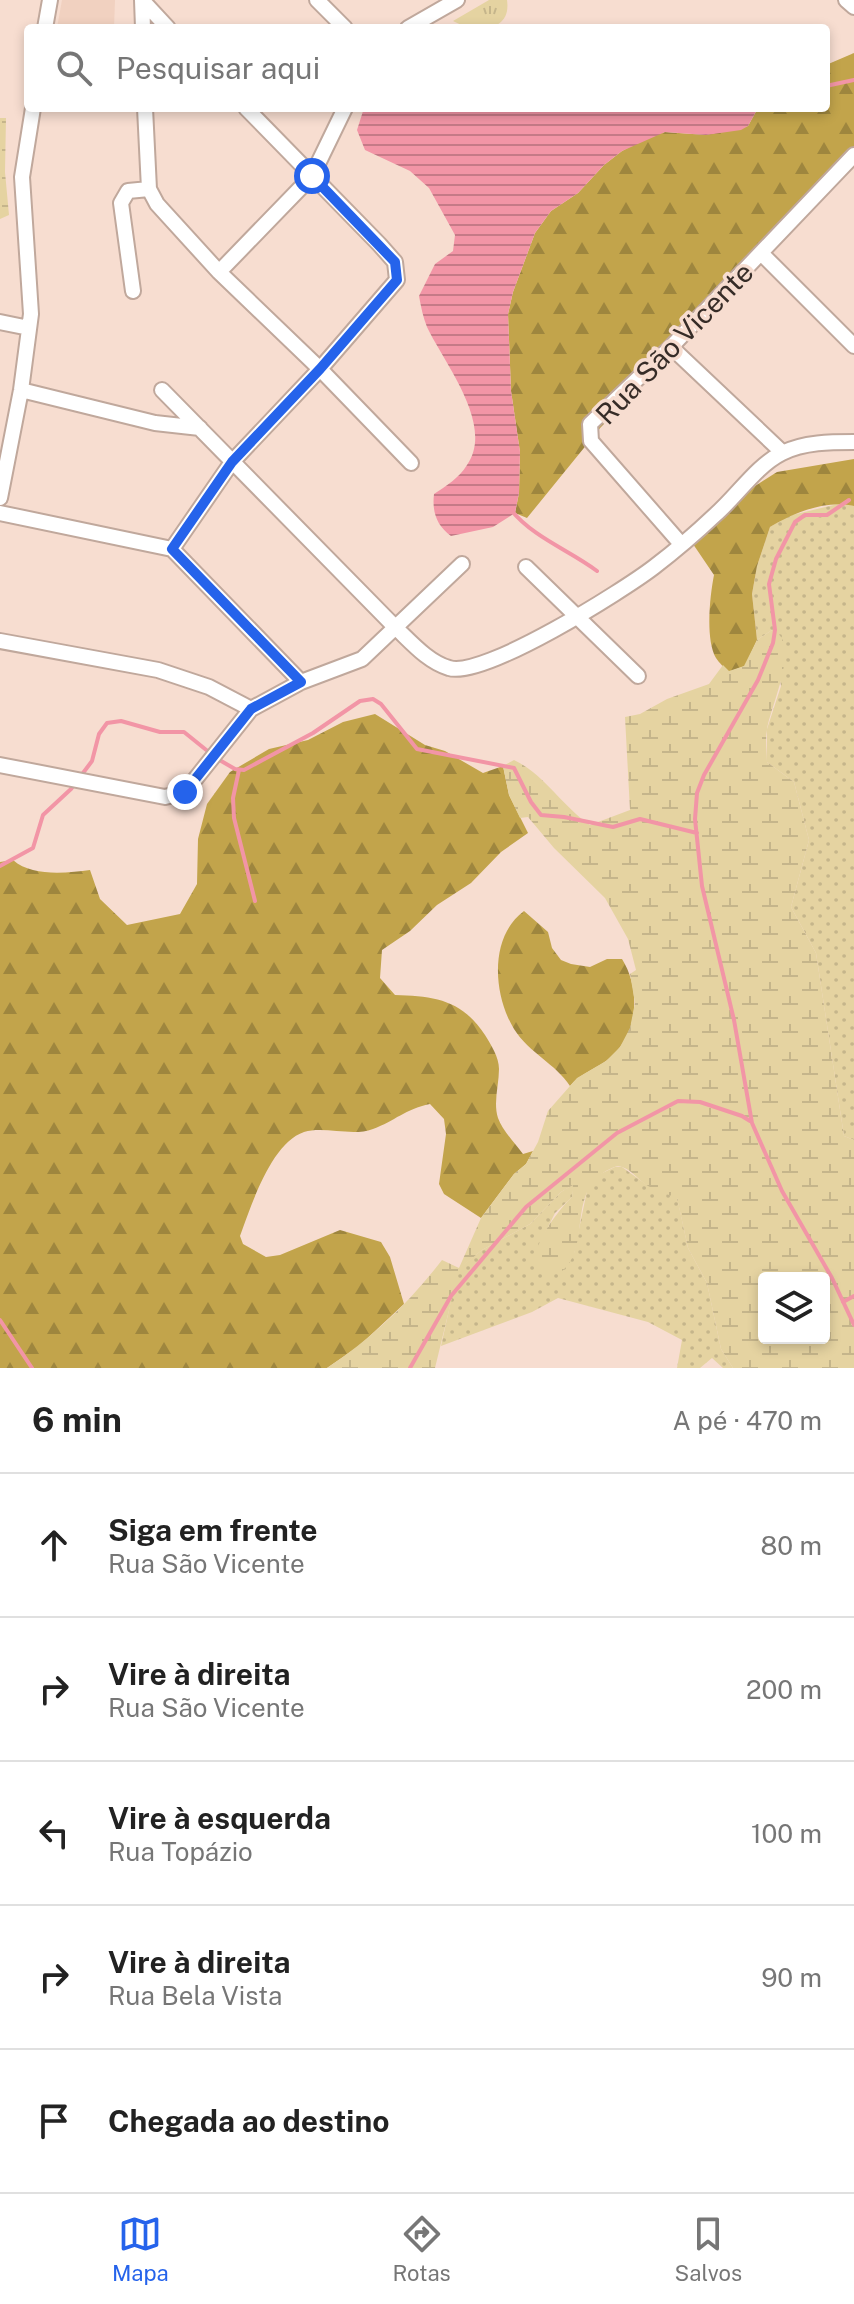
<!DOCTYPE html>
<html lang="pt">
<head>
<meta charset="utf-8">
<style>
	:root { --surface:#fff; --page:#f2f2f2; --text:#222; --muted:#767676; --line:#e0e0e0; --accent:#2563eb }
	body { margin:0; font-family:"Public Sans",sans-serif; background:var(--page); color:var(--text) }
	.controls { position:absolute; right:24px; bottom:24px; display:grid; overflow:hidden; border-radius:8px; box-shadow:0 4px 12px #0003 }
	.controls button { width:72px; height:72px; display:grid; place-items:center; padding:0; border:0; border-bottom:2px solid var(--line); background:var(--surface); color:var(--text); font:40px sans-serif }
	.stop { position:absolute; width:24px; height:24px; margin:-18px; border:6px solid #2563eb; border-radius:50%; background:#fff }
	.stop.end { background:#2563eb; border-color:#fff; box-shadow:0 2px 8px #0008 }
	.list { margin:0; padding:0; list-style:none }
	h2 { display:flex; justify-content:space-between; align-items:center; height:104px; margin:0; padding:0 32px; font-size:34px }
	h2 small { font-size:26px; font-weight:400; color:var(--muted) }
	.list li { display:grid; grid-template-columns:52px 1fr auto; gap:24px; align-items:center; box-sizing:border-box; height:144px; padding:0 32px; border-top:2px solid var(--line) }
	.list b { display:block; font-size:30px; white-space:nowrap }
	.list p { margin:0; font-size:26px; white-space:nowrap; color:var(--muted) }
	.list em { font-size:26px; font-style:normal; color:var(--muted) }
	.icon { flex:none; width:44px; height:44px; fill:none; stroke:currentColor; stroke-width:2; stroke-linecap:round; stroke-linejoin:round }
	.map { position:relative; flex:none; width:854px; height:1368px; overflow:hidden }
	.search { position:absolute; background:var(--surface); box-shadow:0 4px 12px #0003; left:24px; right:24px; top:24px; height:88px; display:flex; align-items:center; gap:20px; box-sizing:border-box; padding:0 28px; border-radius:8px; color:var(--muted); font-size:30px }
	.sheet { height:824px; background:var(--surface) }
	nav { display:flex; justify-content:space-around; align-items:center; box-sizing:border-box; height:112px; border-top:2px solid var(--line); background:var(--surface); font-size:22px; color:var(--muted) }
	nav a { display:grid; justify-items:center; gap:4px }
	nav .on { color:var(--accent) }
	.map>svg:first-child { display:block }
	.built { fill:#f1d1c0 }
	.grass { fill:url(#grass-dots) }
	.forest { fill:url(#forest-firs) }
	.wetland { fill:url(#wetland-marsh); fill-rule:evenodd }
	.park { fill:url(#park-tufts) }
	.water { fill:url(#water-rules) }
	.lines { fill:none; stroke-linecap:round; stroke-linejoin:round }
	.stream { stroke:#f295a6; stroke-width:4 }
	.minor-casing { stroke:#c0a89c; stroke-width:18 }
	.minor { stroke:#fff; stroke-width:14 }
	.route { stroke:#2563eb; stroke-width:10 }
	.labels { text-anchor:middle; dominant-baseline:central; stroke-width:7; stroke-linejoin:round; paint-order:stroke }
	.street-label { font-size:28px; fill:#362c27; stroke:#f7ddd0 }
</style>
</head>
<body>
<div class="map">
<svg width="854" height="1368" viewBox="0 0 854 1368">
	<defs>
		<pattern id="grass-dots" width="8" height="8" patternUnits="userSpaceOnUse" patternTransform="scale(2)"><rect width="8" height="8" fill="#e5d3a1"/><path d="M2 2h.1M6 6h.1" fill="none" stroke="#c5b58b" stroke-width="1.8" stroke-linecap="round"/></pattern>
		<pattern id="forest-firs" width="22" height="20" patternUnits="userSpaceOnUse" patternTransform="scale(2)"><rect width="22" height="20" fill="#c2a44b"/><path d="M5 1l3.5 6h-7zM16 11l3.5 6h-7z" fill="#9e863e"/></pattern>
		<pattern id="wetland-marsh" width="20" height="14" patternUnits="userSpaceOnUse" patternTransform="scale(2)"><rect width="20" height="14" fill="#e5d3a1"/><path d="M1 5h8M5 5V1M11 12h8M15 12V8" fill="none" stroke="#c5b58b"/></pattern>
		<pattern id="park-tufts" width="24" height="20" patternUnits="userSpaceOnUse" patternTransform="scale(2)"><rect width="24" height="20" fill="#e5d3a1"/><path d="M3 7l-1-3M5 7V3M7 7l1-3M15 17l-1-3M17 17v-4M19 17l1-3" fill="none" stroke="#c5b58b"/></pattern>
		<pattern id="water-rules" width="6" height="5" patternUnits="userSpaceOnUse" patternTransform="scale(2)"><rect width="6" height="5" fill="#f295a6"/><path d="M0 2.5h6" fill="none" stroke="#c57a87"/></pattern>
	</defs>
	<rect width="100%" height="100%" fill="#f7ddd0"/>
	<path class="built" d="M62 0H115L114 28H57Z"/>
	<path class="grass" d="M842 503 854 506V1140L844 1136 816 953 791 907 809 840 794 782 767 762V729L781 686 772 630 757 640 752 594 757 566 770 527 788 516Z
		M615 1167H622L647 1185 677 1197 688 1248 707 1283 721 1349 733 1368H723L712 1358 700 1368H677L682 1340 648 1322 558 1298 532 1312 441 1346 458 1269 482 1250 530 1224 561 1192 574 1184 572 1197 555 1213 540 1243 574 1253 588 1186 596 1176Z"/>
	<path class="forest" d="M854 53V152L705 320 601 427 527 518 515 513 519 493 520 452 511 391 508 314 513 292 535 233 551 211 578 193 604 165 622 151 652 135 665 132 706 135 748 126 758 108H826V87L830 82 826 77V65Z
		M854 459V506C827 499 793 513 770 527L757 566 752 594 757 640 745 666 729 672C725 668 719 663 716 658 705 639 710 595 714 575L693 544 755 486 777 472Z
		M375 714 425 745 445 751 483 773 503 766 509 795 528 833 501 852 471 883 437 905 410 931 382 950 380 978 395 995C435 996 462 1000 485 1035 491 1045 499 1057 499 1069 499 1085 493 1102 498 1118 502 1130 515 1143 523 1154L533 1151 526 1164 514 1174 481 1218 444 1194 439 1184 446 1134 444 1119 430 1104C405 1109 395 1121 373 1129 352 1137 325 1126 304 1132 271 1143 251 1206 240 1236L243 1244 266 1257 280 1255 340 1230 381 1242 390 1257 404 1304 359 1346 327 1368H0V862L13 860C32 877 67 873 90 870L100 899 127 925 180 914 197 884 198 839 207 804 230 772 269 749 308 740 343 722Z
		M524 911 548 932 552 948 561 960 571 964 590 967 607 959H622C642 991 638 1038 606 1061 593 1070 580 1074 570 1086 556 1064 529 1053 514 1029 493 995 489 937 524 911Z"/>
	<path class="wetland" d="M0 118H6L5 172 9 215 0 219Z
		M772 630C803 641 769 709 767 730 765 740 767 751 767 762L794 782 809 840 791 907 816 953 844 1136 854 1140V1368H733L721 1349 707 1283 688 1248 677 1198C668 1194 657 1191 648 1186 639 1181 632 1170 622 1167 617 1165 614 1167 610 1169 565 1190 593 1247 561 1272 555 1272 547 1272 542 1269 521 1256 561 1207 572 1197L573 1185 561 1192 530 1224 482 1250 459 1269 435 1368H327C372 1338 409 1303 442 1260L459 1268 481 1218 514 1174 526 1164 538 1142 548 1111 577 1078 606 1061 620 1047 630 1028 635 1003 630 974 636 970 628 939 605 898 554 848 528 817 520 818 509 795 503 766 514 760C544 774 562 806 590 825L630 810 625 717 640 714 667 699 709 684 723 665 729 671 744 666 757 640ZM824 1278V1338H764V1278Z"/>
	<path class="park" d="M489 0H507C512 33 474 33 453 21Z"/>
	<path class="water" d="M364 108H758L748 126 741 130 706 135 665 132 622 151 604 165 578 193 551 211 535 233 513 292 508 314 511 391 520 452 519 493 515 513 493 527 451 536C436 525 432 511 434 494 446 486 459 478 467 465 495 425 444 363 427 327 423 317 421 307 419 296L435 264 453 251 455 235 429 188 410 171 365 150 357 130Z"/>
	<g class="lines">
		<path class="stream" d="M826 86 854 80
			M849 500 827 515H805L795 522 776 559 769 584 775 630 773 643 758 680 704 775 697 793 695 819 702 886 734 1020 752 1123 782 1191 832 1278 854 1325
			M511 510C534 538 569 550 597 571
			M216 758 235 769 244 770 313 733 360 701 373 699 381 704 417 749 514 768 531 802 541 815 564 817 613 827 640 819 697 833
			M239 770 233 798 234 818 255 901
			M0 866 33 848 43 815 71 789 92 761 99 734 107 723 121 721 160 732H184L210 753
			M843 1302 854 1296
			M0 1320 32 1368
			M410 1368 451 1296 526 1207 617 1133 678 1101 700 1102 742 1116 750 1121"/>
		<g class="minor-casing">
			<path id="minor" d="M142 0 168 28
				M142 0 143 28
				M317 0 345 28
				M846 0 854 7
				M45 28 50 0
				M408 28 457 0
				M145 108 149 189 157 204 219 272 320 369 411 463
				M761 253 854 346
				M219 272 312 176 345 108
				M133 291 121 203 128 191 149 189
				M0 322 29 328
				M671 347 782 452
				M21 390 155 423 200 428
				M162 390 396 628C411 642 428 662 449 668 483 679 624 590 654 567 675 551 696 533 715 515 737 496 756 466 782 453 804 442 831 442 854 442
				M0 498 21 390 31 314 22 177 33 108
				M0 513 172 549 301 682
				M681 544 591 441 590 424 671 347 854 155
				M172 549 232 462 320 369 397 280 395 262 379 244 246 108
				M526 567 638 676
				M0 641 158 670 209 687 251 709
				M0 765 165 797 185 792 251 709 301 682 362 659 462 564"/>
		</g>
		<use href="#minor" class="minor"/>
	</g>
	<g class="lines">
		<path class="route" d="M185 792 251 709 301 682 172 549 232 462 320 369 397 280 395 262 312 176"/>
	</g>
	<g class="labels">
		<g class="street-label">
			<text transform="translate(674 343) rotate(-46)">Rua São Vicente</text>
		</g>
	</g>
</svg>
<div class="controls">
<button><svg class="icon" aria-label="layers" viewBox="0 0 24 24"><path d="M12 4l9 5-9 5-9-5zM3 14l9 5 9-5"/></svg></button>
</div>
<div class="stop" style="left:312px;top:176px"></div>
<div class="stop end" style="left:185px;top:792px"></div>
<div class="search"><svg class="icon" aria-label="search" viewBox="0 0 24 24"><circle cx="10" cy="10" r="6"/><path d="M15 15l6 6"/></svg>Pesquisar aqui</div>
</div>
<section class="sheet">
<h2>6 min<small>A pé · 470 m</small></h2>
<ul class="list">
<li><svg class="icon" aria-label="ahead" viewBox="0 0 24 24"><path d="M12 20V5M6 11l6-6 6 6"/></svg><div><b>Siga em frente</b><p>Rua São Vicente</p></div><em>80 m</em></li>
<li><svg class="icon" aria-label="right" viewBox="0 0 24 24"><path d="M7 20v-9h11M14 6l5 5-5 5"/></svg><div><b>Vire à direita</b><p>Rua São Vicente</p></div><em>200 m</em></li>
<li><svg class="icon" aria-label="left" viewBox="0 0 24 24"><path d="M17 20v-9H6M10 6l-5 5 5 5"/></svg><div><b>Vire à esquerda</b><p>Rua Topázio</p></div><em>100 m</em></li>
<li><svg class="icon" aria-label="right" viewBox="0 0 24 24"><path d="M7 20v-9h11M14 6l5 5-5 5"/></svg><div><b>Vire à direita</b><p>Rua Bela Vista</p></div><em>90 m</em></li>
<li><svg class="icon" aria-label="arrive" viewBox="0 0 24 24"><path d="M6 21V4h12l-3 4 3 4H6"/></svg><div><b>Chegada ao destino</b></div></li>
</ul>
</section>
<nav>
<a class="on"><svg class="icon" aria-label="map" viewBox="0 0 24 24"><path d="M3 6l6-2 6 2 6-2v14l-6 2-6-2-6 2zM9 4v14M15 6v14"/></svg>Mapa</a>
<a><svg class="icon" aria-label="directions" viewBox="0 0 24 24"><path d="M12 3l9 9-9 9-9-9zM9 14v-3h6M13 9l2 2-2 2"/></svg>Rotas</a>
<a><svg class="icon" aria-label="saved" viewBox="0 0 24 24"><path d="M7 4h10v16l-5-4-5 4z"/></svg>Salvos</a>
</nav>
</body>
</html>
